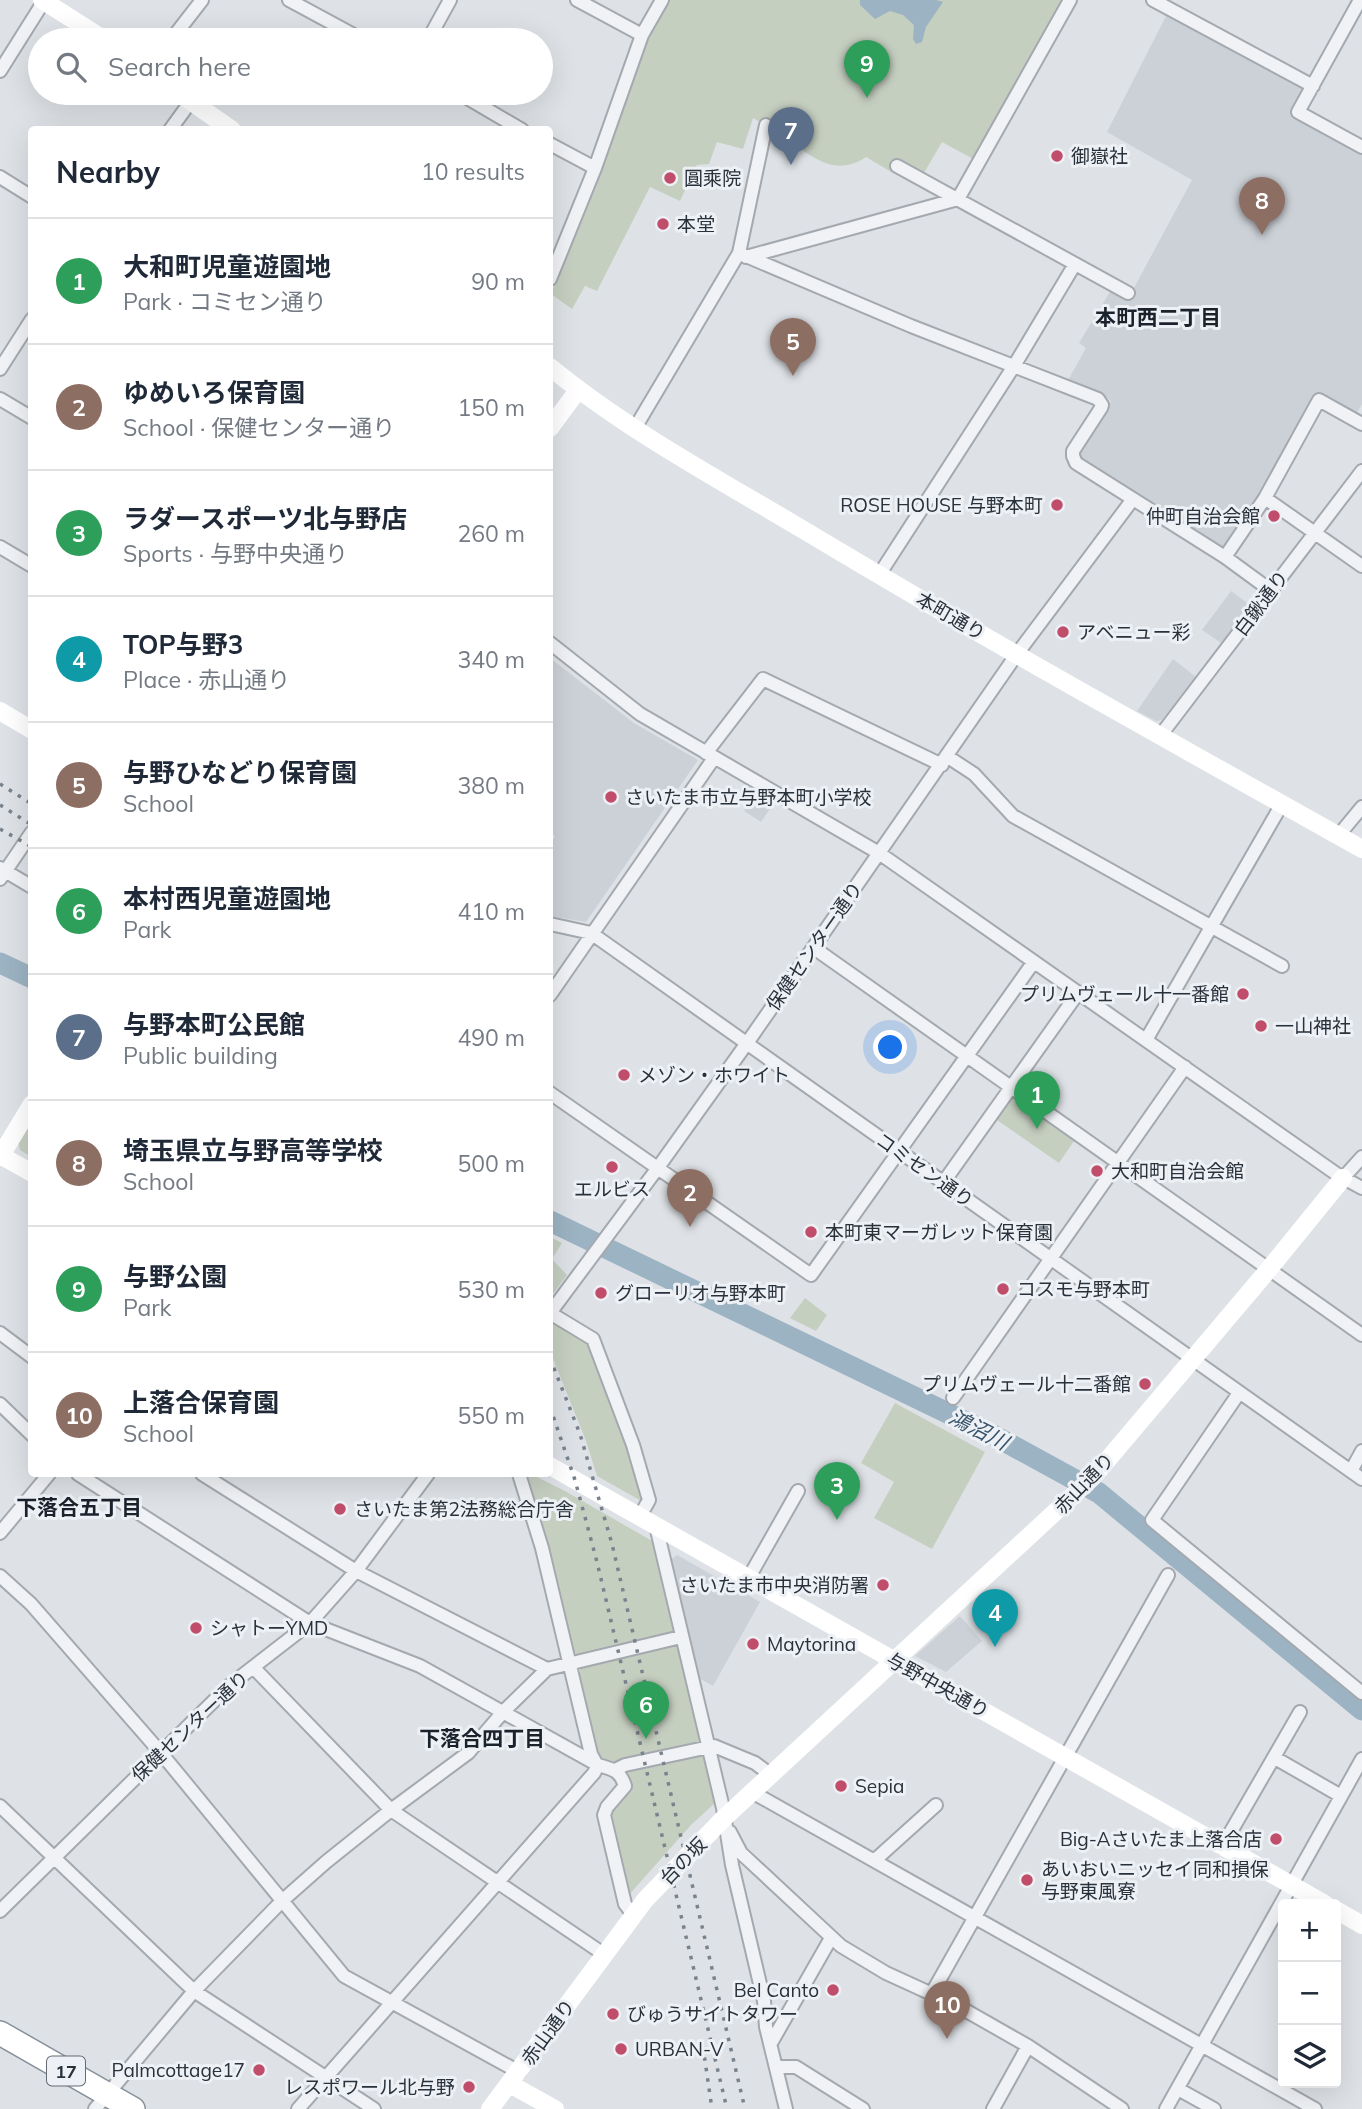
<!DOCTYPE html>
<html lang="en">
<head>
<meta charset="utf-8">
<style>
	:root { --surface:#fff; --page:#f2f2f3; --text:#1f2937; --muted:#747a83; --line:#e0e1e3; --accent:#d93025 }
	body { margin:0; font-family:Mulish,"Noto Sans JP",sans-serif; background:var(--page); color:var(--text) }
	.controls { position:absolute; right:21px; bottom:21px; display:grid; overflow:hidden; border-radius:7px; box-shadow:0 7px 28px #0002 }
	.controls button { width:63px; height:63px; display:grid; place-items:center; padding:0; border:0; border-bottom:2px solid var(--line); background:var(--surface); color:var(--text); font:35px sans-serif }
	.you { position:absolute; left:891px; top:1048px; width:24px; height:24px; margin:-18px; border:5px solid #fff; border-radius:50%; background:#1a73e8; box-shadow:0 0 0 10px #1a73e833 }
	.badge { display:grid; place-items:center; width:46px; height:46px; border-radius:50%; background:var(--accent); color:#fff; font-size:23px; font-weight:700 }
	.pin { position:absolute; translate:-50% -58px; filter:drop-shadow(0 2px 4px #0008) }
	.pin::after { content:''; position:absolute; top:37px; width:24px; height:21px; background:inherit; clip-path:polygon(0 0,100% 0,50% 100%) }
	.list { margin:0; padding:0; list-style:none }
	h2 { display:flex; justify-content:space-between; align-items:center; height:91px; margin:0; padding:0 28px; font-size:30px }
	h2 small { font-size:23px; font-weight:400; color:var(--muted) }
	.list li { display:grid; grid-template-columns:46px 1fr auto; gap:21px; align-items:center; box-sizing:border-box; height:126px; padding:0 28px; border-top:2px solid var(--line) }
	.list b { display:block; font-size:26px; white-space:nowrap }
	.list p { margin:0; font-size:23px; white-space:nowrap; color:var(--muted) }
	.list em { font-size:23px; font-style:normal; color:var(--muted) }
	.icon { flex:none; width:38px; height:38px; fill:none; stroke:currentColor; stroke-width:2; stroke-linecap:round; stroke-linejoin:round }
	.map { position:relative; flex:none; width:1362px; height:2109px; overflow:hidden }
	.search { position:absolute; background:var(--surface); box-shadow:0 7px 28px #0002; left:28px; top:28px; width:525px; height:77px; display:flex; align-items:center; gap:18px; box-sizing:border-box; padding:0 24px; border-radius:38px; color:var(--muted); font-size:26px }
	.panel { position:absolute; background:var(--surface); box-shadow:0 7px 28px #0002; left:28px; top:126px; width:525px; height:1351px; border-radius:7px }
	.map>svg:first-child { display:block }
	.built { fill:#ccd1d7 }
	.green { fill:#c5cfc0 }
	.water { fill:#9cb3c3 }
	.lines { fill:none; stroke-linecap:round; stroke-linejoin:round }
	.river { stroke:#9cb3c3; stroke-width:21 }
	.street-casing { stroke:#a4a9af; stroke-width:16 }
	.highway-casing { stroke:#87919b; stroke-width:26 }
	.street { stroke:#f0f2f5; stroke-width:12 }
	.secondary { stroke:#fff; stroke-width:18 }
	.highway { stroke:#fff; stroke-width:23 }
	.rail { stroke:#79838e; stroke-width:3.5; stroke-dasharray:3.5 7; stroke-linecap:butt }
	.poi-dot { fill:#c04e6b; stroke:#edf0f4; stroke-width:2.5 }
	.labels { text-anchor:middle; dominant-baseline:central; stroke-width:6; stroke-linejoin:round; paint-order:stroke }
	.shield { fill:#edf0f4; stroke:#646a72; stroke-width:2 }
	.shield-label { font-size:18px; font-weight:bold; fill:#29313b }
	.poi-label { font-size:19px; fill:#29313b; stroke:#edf0f4; text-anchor:start }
	.street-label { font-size:19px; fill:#29313b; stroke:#edf0f4 }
	.neighbourhood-label { font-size:21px; font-weight:bold; fill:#1b222c; stroke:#edf0f4 }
	.water-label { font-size:21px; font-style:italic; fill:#37536a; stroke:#edf0f4 }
</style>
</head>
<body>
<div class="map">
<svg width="1362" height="2109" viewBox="0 0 1362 2109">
	<rect width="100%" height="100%" fill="#dee2e6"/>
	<path class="built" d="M1168 12 1304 88 1305 92 1293 115 1362 153V404L1357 413 1319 393 1264 492 1226 548 1221 550 1080 459 1079 452 1111 402 1109 399 1067 382 1086 348 1079 343 1111 290 1128 299 1192 180 1107 132Z
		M1231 591 1250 605 1221 643 1202 630Z
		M550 658 634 723 698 760 586 922 550 916V844L555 836 550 833Z
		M1173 659 1196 677 1162 720 1156 721 1137 711Z
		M757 790 775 801 761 822 744 811Z
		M677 1555 760 1602 713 1686 697 1677 670 1560Z
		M960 1616 982 1641 946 1672 915 1656Z"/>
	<path class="green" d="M669 0H1063L973 159 942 142 924 173 900 160 893 173 866 157C829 182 802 147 773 128 767 124 759 122 753 118L743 149 717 142 709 164 697 165 680 201 650 187 597 291 585 286 572 309 551 294 619 121 646 42Z
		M1014 1094 1076 1138 1059 1163 997 1120 995 1115Z
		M31 1119V1157L20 1150 18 1142Z
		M550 1237 562 1243 552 1259 567 1275 550 1298Z
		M805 1298 827 1315 816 1331 790 1318Z
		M555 1321 589 1341 613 1397 643 1502 597 1476 586 1441 550 1351V1328Z
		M895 1403 985 1452 932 1549 874 1518 894 1482 861 1463Z
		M531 1474 565 1491 654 1542 715 1803 691 1825 627 1897 610 1820 611 1809 630 1785 598 1758 579 1675C582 1664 580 1657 572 1649L553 1566 527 1475Z"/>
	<path class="water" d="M860 0H936L943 2 926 27 922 42 916 44 913 39 914 25 903 15 890 11 875 19 860 5Z"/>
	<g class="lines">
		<path class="river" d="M0 963 32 978
			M550 1221 993 1435 1099 1493 1362 1710"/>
		<g class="street-casing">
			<path id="street" d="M289 0 363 40
				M577 0 642 35
				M1153 0 1313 86
				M1360 0 1298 112 1362 147
				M171 40 202 0
				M428 40 450 0
				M0 71 44 1
				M459 93 522 130
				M170 130 191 101
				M550 144 595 168
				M897 166 1128 293
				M0 177 32 197
				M739 253 911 326 1098 399 1102 405 1101 408 1073 451V456L1076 463 1225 557 1270 590
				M746 257 958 199 1070 0
				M550 279 595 168 642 35 662 0
				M0 369 32 319
				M0 399 32 418
				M635 428 739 253 766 125
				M1265 498 1362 566
				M0 547 32 566
				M1225 557 1265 498 1319 400 1362 424
				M879 575 1014 366 1075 264
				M550 643 640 714 879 853 1338 1175 1362 1188
				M1160 736 1362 471
				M706 753 763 679 942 765
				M948 757 974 774 1013 816 1282 966
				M1338 836 1362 807
				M0 868 32 887
				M0 879 32 832
				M550 924 591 933 1362 1479
				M814 948 1362 1335
				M550 995 714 758
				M1146 1040 1282 804
				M550 1093 811 1275 1033 963
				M1343 1178 1362 1157
				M943 1183 1078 993
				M550 1313 657 1169 752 1036 1017 654 1133 499
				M550 1313 593 1339 633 1445 649 1500 640 1516
				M0 1333 32 1357
				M1239 1393 1152 1520 1362 1693
				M953 1398 1185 1067
				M0 1404 32 1435
				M1351 1471 1362 1451
				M78 1474 310 1623 420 1666 598 1765C612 1769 620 1770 625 1786L607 1807 604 1815 625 1904 634 1916
				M202 1474 356 1571 547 1669
				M519 1474 542 1548 591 1754 597 1765
				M656 1526 723 1808 732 1865 764 2001 766 2027 786 2109
				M0 1533 49 1474
				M0 1576 31 1604 161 1753 344 1976 519 2072
				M748 1579 798 1491
				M253 1667 391 1810 605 1955
				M1275 1758 1341 1796
				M615 1770 625 1765 714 1746 755 1763 771 1775
				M752 1792 1315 2109
				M0 1806 194 1991 374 2109
				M730 1832 741 1853 841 1946 886 1973 956 2005 1028 2046 1122 2109
				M1222 1847 1300 1712
				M875 1860 936 1805
				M0 1911 230 1685 310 1623 356 1571 428 1474
				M932 1993 1168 1575
				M771 2043 831 1938
				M777 2067H796L863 2109
				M1178 2089 1214 2109
				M95 2109 194 1991 283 1900 326 1862 391 1810 468 1753 503 1712 547 1669 681 1637
				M298 2109 594 1773 598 1765
				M993 2109 1028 2046
				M1166 2109 1362 1759"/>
		</g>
		<g class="highway-casing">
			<path id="highway" d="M0 2033 133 2109"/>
		</g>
		<use href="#street" class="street"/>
		<path class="secondary" d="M42 0 105 40
			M179 93 232 130
			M550 367C628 431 720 480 807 532 990 642 1177 745 1362 849
			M550 428 578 390
			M0 711 32 730
			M0 1155 32 1173
			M0 1157 32 1104
			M550 1466 1325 1904
			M1336 1910 1362 1925
			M510 2084 555 2109
			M490 2109 645 1900 723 1819 1093 1477 1269 1269 1343 1178"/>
		<use href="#highway" class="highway"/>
		<path class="rail" d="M0 784 32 804
			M0 805 32 825
			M0 829 32 847
			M550 1358 580 1434 612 1544 745 2109
			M550 1407 575 1480 597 1562 727 2109
			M703 2047 712 2109"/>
	</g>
	<g class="poi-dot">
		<circle cx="1057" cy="156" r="7"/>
		<circle cx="670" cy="178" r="7"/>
		<circle cx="663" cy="224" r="7"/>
		<circle cx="1057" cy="505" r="7"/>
		<circle cx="1274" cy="516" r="7"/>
		<circle cx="1063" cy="632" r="7"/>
		<circle cx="611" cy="797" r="7"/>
		<circle cx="1243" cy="994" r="7"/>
		<circle cx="1261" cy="1026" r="7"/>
		<circle cx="624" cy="1075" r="7"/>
		<circle cx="612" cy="1167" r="7"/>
		<circle cx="1097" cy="1171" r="7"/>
		<circle cx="811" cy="1232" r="7"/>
		<circle cx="1003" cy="1289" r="7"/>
		<circle cx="601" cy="1293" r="7"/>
		<circle cx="1145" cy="1384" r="7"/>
		<circle cx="340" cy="1509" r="7"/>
		<circle cx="883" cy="1585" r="7"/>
		<circle cx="196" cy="1628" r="7"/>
		<circle cx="753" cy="1644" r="7"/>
		<circle cx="841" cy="1786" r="7"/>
		<circle cx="1276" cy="1839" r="7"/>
		<circle cx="1027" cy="1880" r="7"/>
		<circle cx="833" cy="1990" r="7"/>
		<circle cx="613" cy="2014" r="7"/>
		<circle cx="621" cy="2049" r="7"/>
		<circle cx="259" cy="2070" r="7"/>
		<circle cx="469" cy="2087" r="7"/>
	</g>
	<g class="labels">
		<rect class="shield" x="47" y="2056.5" width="38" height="29" rx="5"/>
		<g class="shield-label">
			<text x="66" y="2071">17</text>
		</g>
		<g class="poi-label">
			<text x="1071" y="156">御嶽社</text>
			<text x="684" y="178">圓乘院</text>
			<text x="677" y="224">本堂</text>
			<text x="1043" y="505" text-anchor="end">ROSE HOUSE 与野本町</text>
			<text x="1260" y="516" text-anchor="end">仲町自治会館</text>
			<text x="1077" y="632">アベニュー彩</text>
			<text x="625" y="797">さいたま市立与野本町小学校</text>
			<text x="1229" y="994" text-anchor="end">プリムヴェール十一番館</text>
			<text x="1275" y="1026">一山神社</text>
			<text x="638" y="1075">メゾン・ホワイト</text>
			<text x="1111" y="1171">大和町自治会館</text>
			<text x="612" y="1189" text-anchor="middle">エルビス</text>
			<text x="825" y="1232">本町東マーガレット保育園</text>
			<text x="1017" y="1289">コスモ与野本町</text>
			<text x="615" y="1293">グローリオ与野本町</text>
			<text x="1131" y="1384" text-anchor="end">プリムヴェール十二番館</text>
			<text x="354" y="1509">さいたま第2法務総合庁舎</text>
			<text x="869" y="1585" text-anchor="end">さいたま市中央消防署</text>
			<text x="210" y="1628">シャトーYMD</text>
			<text x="767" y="1644">Maytorina</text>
			<text x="855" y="1786">Sepia</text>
			<text x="1262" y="1839" text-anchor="end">Big-Aさいたま上落合店</text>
			<text x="1041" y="1869">あいおいニッセイ同和損保<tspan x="1041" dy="22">与野東風寮</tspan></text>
			<text x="819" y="1990" text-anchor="end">Bel Canto</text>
			<text x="627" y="2014">びゅうサイトタワー</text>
			<text x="635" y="2049">URBAN-V</text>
			<text x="245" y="2070" text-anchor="end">Palmcottage17</text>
			<text x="455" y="2087" text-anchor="end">レスポワール北与野</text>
		</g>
		<g class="street-label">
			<text transform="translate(1261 603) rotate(-53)">白鍬通り</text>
			<text transform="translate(951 616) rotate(30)">本町通り</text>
			<text transform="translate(814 946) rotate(-55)">保健センター通り</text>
			<text transform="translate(925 1170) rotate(35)">コミセン通り</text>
			<text transform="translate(1084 1483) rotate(-46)">赤山通り</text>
			<text transform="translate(938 1685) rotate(29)">与野中央通り</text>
			<text transform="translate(190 1726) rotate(-43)">保健センター通り</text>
			<text transform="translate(683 1861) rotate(-46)">台の坂</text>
			<text transform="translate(548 2032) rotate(-54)">赤山通り</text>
		</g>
		<g class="neighbourhood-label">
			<text x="1158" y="317">本町西二丁目</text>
			<text x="79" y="1507">下落合五丁目</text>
			<text x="482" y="1738">下落合四丁目</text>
		</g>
		<g class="water-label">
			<text transform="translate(979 1429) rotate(27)">鴻沼川</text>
		</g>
	</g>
</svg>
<div class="controls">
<button>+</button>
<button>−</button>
<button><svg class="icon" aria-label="layers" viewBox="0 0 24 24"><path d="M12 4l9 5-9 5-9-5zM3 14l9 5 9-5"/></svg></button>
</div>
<div class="you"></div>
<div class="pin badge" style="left:1037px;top:1129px;background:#2e9e5b">1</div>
<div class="pin badge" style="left:690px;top:1227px;background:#8d6e63">2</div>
<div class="pin badge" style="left:837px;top:1520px;background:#2e9e5b">3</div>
<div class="pin badge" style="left:995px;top:1647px;background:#0f9aa8">4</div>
<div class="pin badge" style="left:793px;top:376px;background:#8d6e63">5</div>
<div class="pin badge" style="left:646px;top:1739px;background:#2e9e5b">6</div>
<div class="pin badge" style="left:791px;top:165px;background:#5c6f8a">7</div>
<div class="pin badge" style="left:1262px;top:235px;background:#8d6e63">8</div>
<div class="pin badge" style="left:867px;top:98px;background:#2e9e5b">9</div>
<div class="pin badge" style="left:947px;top:2039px;background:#8d6e63">10</div>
<div class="search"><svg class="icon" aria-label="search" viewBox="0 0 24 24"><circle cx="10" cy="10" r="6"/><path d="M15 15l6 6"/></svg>Search here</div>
<section class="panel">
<h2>Nearby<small>10 results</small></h2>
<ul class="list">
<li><span class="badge" style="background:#2e9e5b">1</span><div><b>大和町児童遊園地</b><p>Park · コミセン通り</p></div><em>90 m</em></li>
<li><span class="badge" style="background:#8d6e63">2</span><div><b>ゆめいろ保育園</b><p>School · 保健センター通り</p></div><em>150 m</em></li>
<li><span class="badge" style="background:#2e9e5b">3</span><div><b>ラダースポーツ北与野店</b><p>Sports · 与野中央通り</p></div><em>260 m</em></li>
<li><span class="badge" style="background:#0f9aa8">4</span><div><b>TOP与野3</b><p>Place · 赤山通り</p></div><em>340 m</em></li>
<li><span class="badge" style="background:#8d6e63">5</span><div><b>与野ひなどり保育園</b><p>School</p></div><em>380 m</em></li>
<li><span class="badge" style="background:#2e9e5b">6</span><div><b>本村西児童遊園地</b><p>Park</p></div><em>410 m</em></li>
<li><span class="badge" style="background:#5c6f8a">7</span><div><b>与野本町公民館</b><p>Public building</p></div><em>490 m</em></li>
<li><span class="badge" style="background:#8d6e63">8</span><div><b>埼玉県立与野高等学校</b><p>School</p></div><em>500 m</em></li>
<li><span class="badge" style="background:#2e9e5b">9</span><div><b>与野公園</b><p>Park</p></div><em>530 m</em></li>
<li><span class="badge" style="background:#8d6e63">10</span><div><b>上落合保育園</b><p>School</p></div><em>550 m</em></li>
</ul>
</section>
</div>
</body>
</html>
